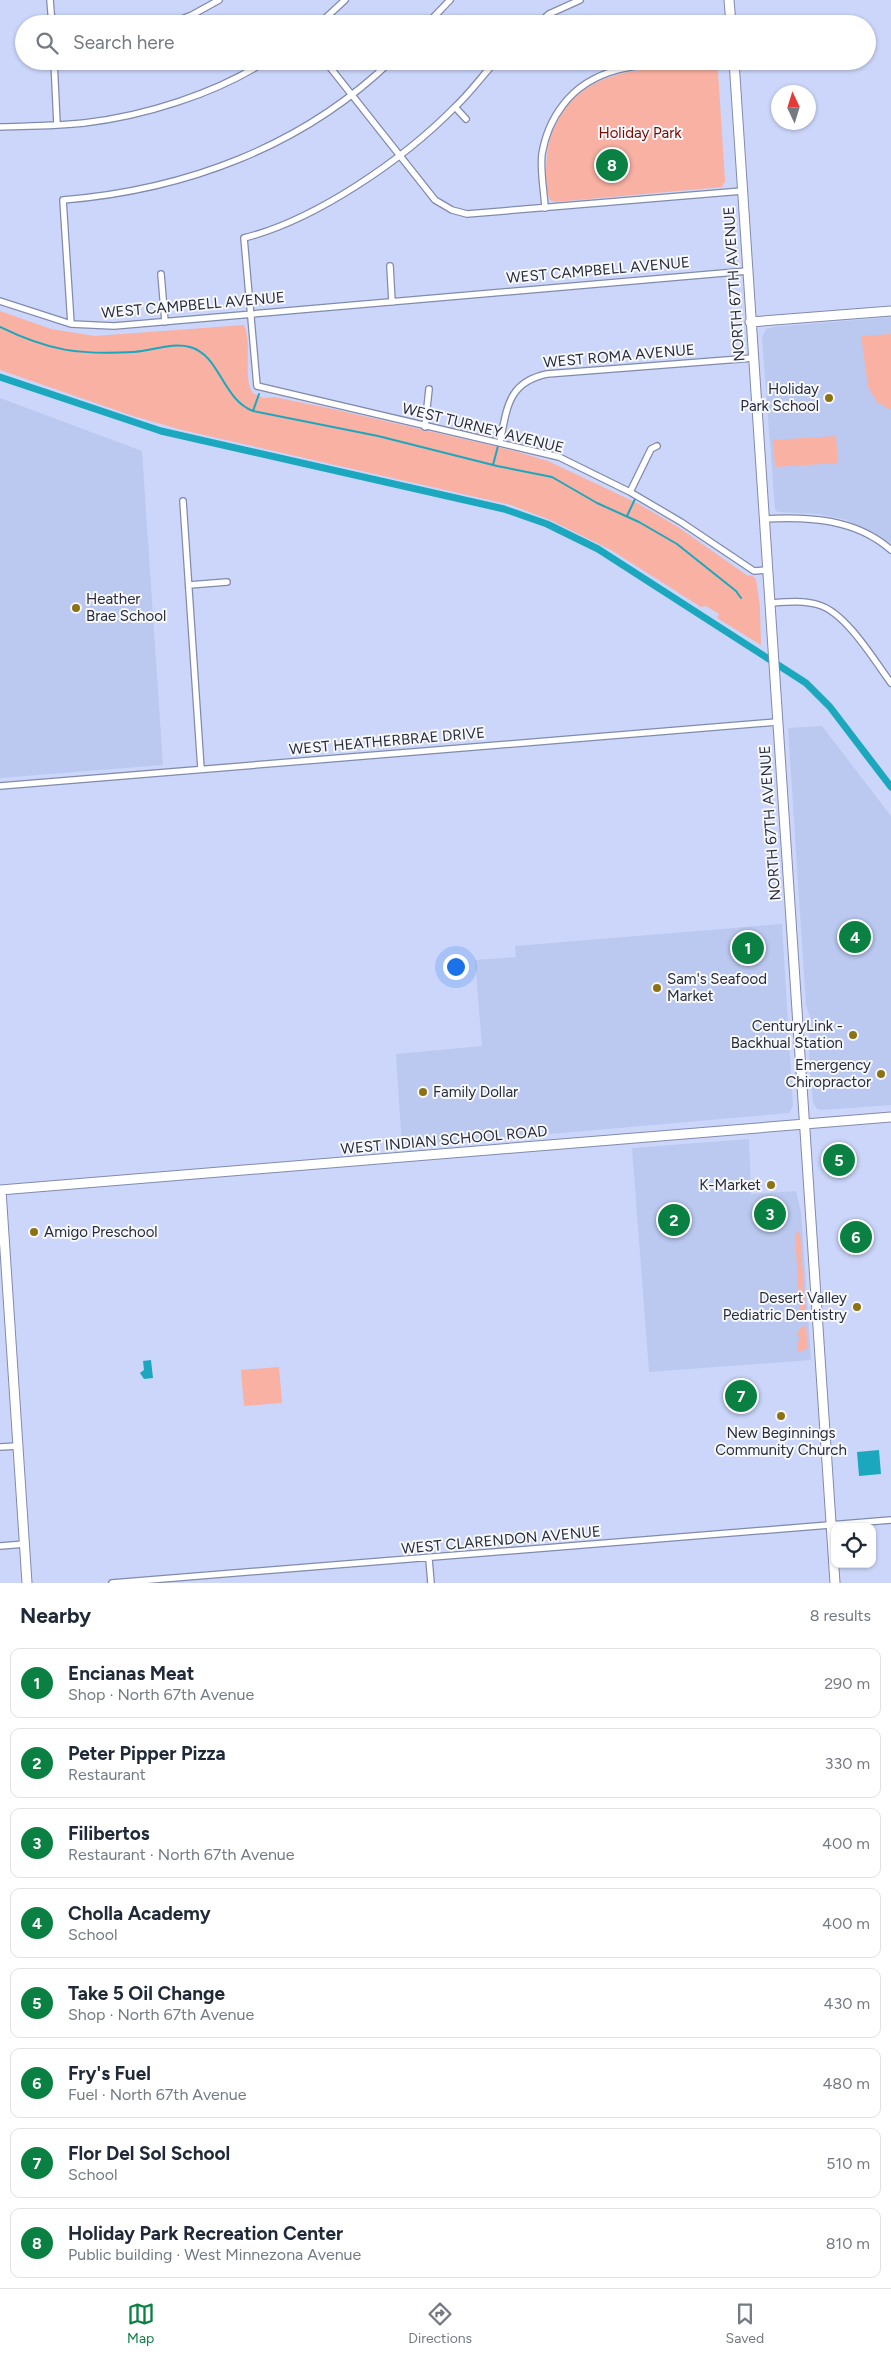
<!DOCTYPE html>
<html lang="en">
<head>
<meta charset="utf-8">
<style>
	:root { --surface:#fff; --page:#f6f6f7; --text:#1f2937; --muted:#747a83; --line:#e0e1e3; --accent:#0b8043 }
	body { margin:0; font-family:Figtree,sans-serif; background:var(--page); color:var(--text) }
	.controls { position:absolute; right:15px; bottom:15px; display:grid; overflow:hidden; border-radius:10px; box-shadow:0 1px 4px #0004 }
	.controls button { width:45px; height:45px; display:grid; place-items:center; padding:0; border:0; border-bottom:1px solid var(--line); background:var(--surface); color:var(--text); font:25px sans-serif }
	.compass { position:absolute; left:771px; top:85px; width:45px; height:45px; border-radius:50%; background:var(--surface); box-shadow:0 1px 4px #0004; rotate:356deg }
	.you { position:absolute; left:455px; top:966px; width:18px; height:18px; margin:-12px; border:4px solid #fff; border-radius:50%; background:#1a73e8; box-shadow:0 0 0 8px #1a73e833 }
	.badge { display:grid; place-items:center; width:32px; height:32px; border-radius:50%; background:var(--accent); color:#fff; font-size:16px; font-weight:700 }
	.pin { position:absolute; translate:-50% -50%; border:2px solid #fff; box-shadow:0 1px 5px #0006 }
	.list { margin:0; padding:0; list-style:none }
	h2 { display:flex; justify-content:space-between; align-items:center; height:65px; margin:0; padding:0 20px; font-size:21px }
	h2 small { font-size:16px; font-weight:400; color:var(--muted) }
	.list li { display:grid; grid-template-columns:32px 1fr auto; gap:15px; align-items:center; box-sizing:border-box; height:70px; margin:0 10px 10px; padding:0 10px; border:1px solid var(--line); border-radius:10px }
	.list b { display:block; font-size:19px; white-space:nowrap }
	.list p { margin:0; font-size:16px; white-space:nowrap; color:var(--muted) }
	.list em { font-size:16px; font-style:normal; color:var(--muted) }
	.icon { flex:none; width:28px; height:28px; fill:none; stroke:currentColor; stroke-width:2; stroke-linecap:round; stroke-linejoin:round }
	.map { position:relative; flex:none; width:891px; height:1583px; overflow:hidden }
	.search { position:absolute; background:var(--surface); box-shadow:0 1px 4px #0004; left:15px; right:15px; top:15px; height:55px; display:flex; align-items:center; gap:12px; box-sizing:border-box; padding:0 18px; border-radius:28px; color:var(--muted); font-size:19px }
	.sheet { height:705px; background:var(--surface) }
	nav { display:flex; justify-content:space-around; align-items:center; box-sizing:border-box; height:70px; border-top:1px solid var(--line); background:var(--surface); font-size:14px; color:var(--muted) }
	nav a { display:grid; justify-items:center; gap:2px }
	nav .on { color:var(--accent) }
	.map>svg:first-child { display:block }
	.built { fill:#bbc9f1 }
	.green { fill:#f8b1a2 }
	.water { fill:#1ba8be }
	.lines { fill:none; stroke-linecap:round; stroke-linejoin:round }
	.stream { stroke:#1ba8be; stroke-width:2 }
	.canal { stroke:#1ba8be; stroke-width:7 }
	.street-casing { stroke:#818bac; stroke-width:8 }
	.secondary-casing { stroke:#818bac; stroke-width:11 }
	.street { stroke:#fff; stroke-width:5.5 }
	.secondary { stroke:#fff; stroke-width:9 }
	.poi-dot { fill:#8c7215; stroke:#f7f8fc; stroke-width:2 }
	.labels { text-anchor:middle; dominant-baseline:central; stroke-width:4; stroke-linejoin:round; paint-order:stroke }
	.park-label { font-size:15px; fill:#780a00; stroke:#f7f8fc }
	.street-label { font-size:15px; fill:#292d3b; stroke:#f7f8fc }
	.poi-label { font-size:15px; fill:#292d3b; stroke:#f7f8fc; text-anchor:end }
</style>
</head>
<body>
<div class="map">
<svg width="891" height="1583" viewBox="0 0 891 1583">
	<rect width="100%" height="100%" fill="#cbd6fa"/>
	<path class="built" d="M891 317V544L847 520 818 514 778 512 775 510 762 337 766 329 773 327Z
		M0 398 142 451 163 765 0 778Z
		M822 726 891 816V1105L821 1110 817 1109 813 1103 809 1060 810 1017 806 1005 788 728Z
		M782 924 793 1106 789 1113 402 1147 396 1054 482 1046 475 960 516 957 515 946Z
		M749 1139 751 1194 796 1191 801 1212 811 1360 649 1372 632 1148Z"/>
	<path class="green" d="M712 66 718 71 725 181 722 187 555 202 550 200C544 186 546 162 548 147 551 132 558 118 567 106 603 63 662 69 712 66Z
		M0 311 51 329 95 336 244 325C253 344 242 378 253 393L263 398 274 397 333 409 515 451 548 461 639 504 678 527 748 576 751 575 756 579 760 607 761 645 717 618 719 614 706 606 701 607 611 550 550 520 511 505 182 430 133 416 0 370Z
		M891 334V410L877 402 868 387 861 336Z
		M836 436 838 463 775 467 773 440Z
		M800 1232 806 1317 800 1316 795 1233Z
		M806 1326 808 1349 798 1352 797 1342H799V1336H796L801 1327Z
		M279 1367 282 1403 244 1406 241 1370Z"/>
	<path class="water" d="M151 1360 153 1378 144 1379 140 1373 144 1370 143 1361Z
		M879 1450 881 1474 859 1476 857 1452Z"/>
	<g class="lines">
		<path class="stream" d="M0 327C49 351 79 355 133 352 152 351 172 342 190 347 220 355 222 399 253 411L378 436 497 466 552 477 597 503 639 522 677 544 736 591 741 598
			M253 411 259 394
			M493 465 498 446
			M627 516 635 499"/>
		<path class="canal" d="M0 377 161 431 504 509 547 524 598 549 806 683 830 707 891 787"/>
		<g class="street-casing">
			<path id="street" d="M50 0 52 24
				M169 24 192 15 219 0
				M319 24 345 0
				M427 24 450 0
				M538 24 549 14 580 0
				M54 61 57 124
				M325 61 435 200 452 210 467 214 742 191
				M496 61C482 76 470 93 455 107 404 159 316 220 244 238L257 386 559 457 630 492 681 522 754 571 767 570
				M455 107 466 119
				M0 127C28 126 56 126 84 123 144 116 215 94 266 61
				M545 208C544 190 540 171 542 154 545 136 552 119 563 105 597 60 656 64 708 61
				M390 266 392 302
				M161 274 165 322
				M0 301 71 324 114 326 747 271
				M71 324 63 200C185 190 302 147 391 61
				M425 427 429 389
				M500 442C507 408 508 382 547 374L753 358
				M630 492 651 449 657 446
				M183 501 201 769
				M763 519C809 516 856 519 891 550
				M189 585 227 582
				M769 603C785 602 803 600 819 605 846 613 874 660 891 683
				M0 786 777 722
				M0 1447 18 1446
				M0 1546 25 1544
				M429 1559 431 1583
				M112 1583 891 1520"/>
		</g>
		<g class="secondary-casing">
			<path id="secondary" d="M729 0 731 24
				M734 61 835 1583
				M750 322 891 311
				M0 1190 891 1117
				M1 1190 27 1583"/>
		</g>
		<use href="#street" class="street"/>
		<use href="#secondary" class="secondary"/>
	</g>
	<g class="poi-dot">
		<circle cx="829" cy="398" r="5"/>
		<circle cx="76" cy="608" r="5"/>
		<circle cx="657" cy="988" r="5"/>
		<circle cx="853" cy="1035" r="5"/>
		<circle cx="881" cy="1074" r="5"/>
		<circle cx="423" cy="1092" r="5"/>
		<circle cx="771" cy="1185" r="5"/>
		<circle cx="34" cy="1232" r="5"/>
		<circle cx="857" cy="1307" r="5"/>
		<circle cx="781" cy="1416" r="5"/>
	</g>
	<g class="labels">
		<g class="park-label">
			<text x="640" y="133">Holiday Park</text>
		</g>
		<g class="street-label">
			<text transform="translate(598 270) rotate(-5)">WEST CAMPBELL AVENUE</text>
			<text transform="translate(734 284) rotate(-94)">NORTH 67TH AVENUE</text>
			<text transform="translate(193 305) rotate(-5)">WEST CAMPBELL AVENUE</text>
			<text transform="translate(619 356) rotate(-5)">WEST ROMA AVENUE</text>
			<text transform="translate(483 428) rotate(14)">WEST TURNEY AVENUE</text>
			<text transform="translate(387 741) rotate(-5)">WEST HEATHERBRAE DRIVE</text>
			<text transform="translate(770 823) rotate(-94)">NORTH 67TH AVENUE</text>
			<text transform="translate(444 1140) rotate(-5)">WEST INDIAN SCHOOL ROAD</text>
			<text transform="translate(501 1540) rotate(-5)">WEST CLARENDON AVENUE</text>
		</g>
		<g class="poi-label">
			<text x="819" y="389">Holiday<tspan x="819" dy="17">Park School</tspan></text>
			<text x="86" y="599" text-anchor="start">Heather<tspan x="86" dy="17">Brae School</tspan></text>
			<text x="667" y="979" text-anchor="start">Sam's Seafood<tspan x="667" dy="17">Market</tspan></text>
			<text x="843" y="1026">CenturyLink -<tspan x="843" dy="17">Backhual Station</tspan></text>
			<text x="871" y="1065">Emergency<tspan x="871" dy="17">Chiropractor</tspan></text>
			<text x="433" y="1092" text-anchor="start">Family Dollar</text>
			<text x="761" y="1185">K-Market</text>
			<text x="44" y="1232" text-anchor="start">Amigo Preschool</text>
			<text x="847" y="1298">Desert Valley<tspan x="847" dy="17">Pediatric Dentistry</tspan></text>
			<text x="781" y="1433" text-anchor="middle">New Beginnings<tspan x="781" dy="17">Community Church</tspan></text>
		</g>
	</g>
</svg>
<div class="controls">
<button><svg class="icon" aria-label="locate" viewBox="0 0 24 24"><circle cx="12" cy="12" r="6"/><path d="M12 2v4M12 18v4M2 12h4M18 12h4"/></svg></button>
</div>
<svg class="compass" viewBox="-18 -18 36 36"><path d="M0-13l5 13h-10z" fill="#e53935"/><path d="M0 13l5-13h-10z" fill="#747a83"/></svg>
<div class="you"></div>
<div class="pin badge" style="left:748px;top:948px">1</div>
<div class="pin badge" style="left:674px;top:1220px">2</div>
<div class="pin badge" style="left:770px;top:1214px">3</div>
<div class="pin badge" style="left:855px;top:937px">4</div>
<div class="pin badge" style="left:839px;top:1160px">5</div>
<div class="pin badge" style="left:856px;top:1237px">6</div>
<div class="pin badge" style="left:741px;top:1396px">7</div>
<div class="pin badge" style="left:612px;top:165px">8</div>
<div class="search"><svg class="icon" aria-label="search" viewBox="0 0 24 24"><circle cx="10" cy="10" r="6"/><path d="M15 15l6 6"/></svg>Search here</div>
</div>
<section class="sheet">
<h2>Nearby<small>8 results</small></h2>
<ul class="list">
<li><span class="badge">1</span><div><b>Encianas Meat</b><p>Shop · North 67th Avenue</p></div><em>290 m</em></li>
<li><span class="badge">2</span><div><b>Peter Pipper Pizza</b><p>Restaurant</p></div><em>330 m</em></li>
<li><span class="badge">3</span><div><b>Filibertos</b><p>Restaurant · North 67th Avenue</p></div><em>400 m</em></li>
<li><span class="badge">4</span><div><b>Cholla Academy</b><p>School</p></div><em>400 m</em></li>
<li><span class="badge">5</span><div><b>Take 5 Oil Change</b><p>Shop · North 67th Avenue</p></div><em>430 m</em></li>
<li><span class="badge">6</span><div><b>Fry's Fuel</b><p>Fuel · North 67th Avenue</p></div><em>480 m</em></li>
<li><span class="badge">7</span><div><b>Flor Del Sol School</b><p>School</p></div><em>510 m</em></li>
<li><span class="badge">8</span><div><b>Holiday Park Recreation Center</b><p>Public building · West Minnezona Avenue</p></div><em>810 m</em></li>
</ul>
</section>
<nav>
<a class="on"><svg class="icon" aria-label="map" viewBox="0 0 24 24"><path d="M3 6l6-2 6 2 6-2v14l-6 2-6-2-6 2zM9 4v14M15 6v14"/></svg>Map</a>
<a><svg class="icon" aria-label="directions" viewBox="0 0 24 24"><path d="M12 3l9 9-9 9-9-9zM9 14v-3h6M13 9l2 2-2 2"/></svg>Directions</a>
<a><svg class="icon" aria-label="saved" viewBox="0 0 24 24"><path d="M7 4h10v16l-5-4-5 4z"/></svg>Saved</a>
</nav>
</body>
</html>
